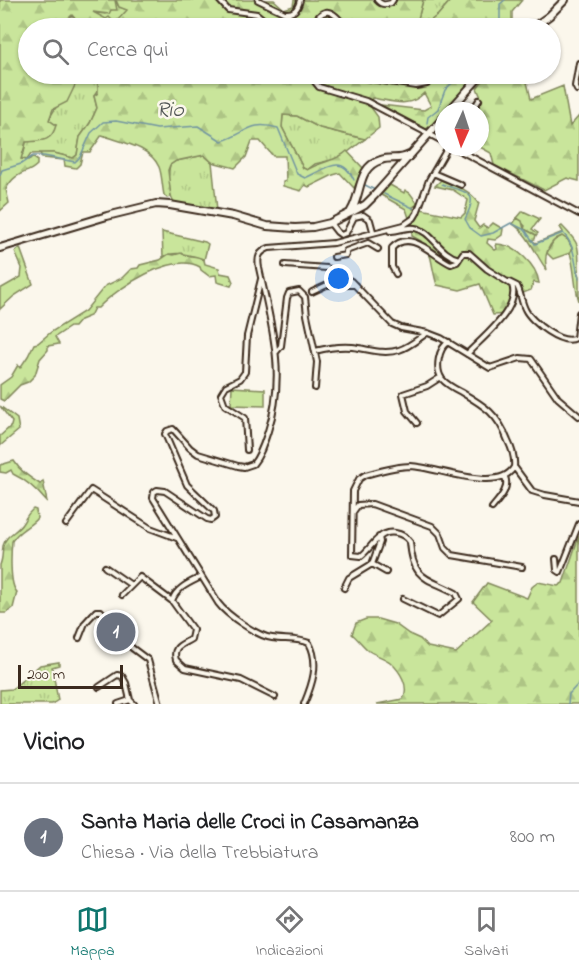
<!DOCTYPE html>
<html lang="it">
<head>
<meta charset="utf-8">
<style>
	:root { --surface:#fff; --page:#f2f2f2; --text:#202124; --muted:#757577; --line:#e0e0e0; --accent:#0f766e }
	body { margin:0; font-family:"Indie Flower",sans-serif; background:var(--page); color:var(--text) }
	.compass { position:absolute; left:435px; top:102px; width:54px; height:54px; border-radius:50%; background:var(--surface); box-shadow:0 2px 4px #0004; rotate:183deg }
	.scale { position:absolute; left:18px; bottom:15px; width:105px; box-sizing:border-box; padding-left:6px; border:3px solid #3b2a1e; border-top:0; font-size:16px; line-height:21px; white-space:nowrap; color:#3b2a1e; -webkit-text-stroke:4px #fbf7ec; paint-order:stroke }
	.you { position:absolute; left:339px; top:279px; width:21px; height:21px; margin:-15px; border:4px solid #fff; border-radius:50%; background:#1a73e8; box-shadow:0 0 0 9px #1a73e833 }
	.badge { display:grid; place-items:center; width:39px; height:39px; border-radius:50%; background:var(--accent); color:#fff; font-size:20px; font-weight:700 }
	.pin { position:absolute; translate:-50% -50%; border:3px solid #fff; box-shadow:0 2px 6px #0006 }
	.list { margin:0; padding:0; list-style:none }
	h2 { display:flex; justify-content:space-between; align-items:center; height:78px; margin:0; padding:0 24px; font-size:26px }
	h2 small { font-size:20px; font-weight:400; color:var(--muted) }
	.list li { display:grid; grid-template-columns:39px 1fr auto; gap:18px; align-items:center; box-sizing:border-box; height:108px; padding:0 24px; border-top:2px solid var(--line) }
	.list b { display:block; font-size:22px; white-space:nowrap }
	.list p { margin:0; font-size:20px; white-space:nowrap; color:var(--muted) }
	.list em { font-size:20px; font-style:normal; color:var(--muted) }
	.icon { flex:none; width:33px; height:33px; fill:none; stroke:currentColor; stroke-width:2; stroke-linecap:round; stroke-linejoin:round }
	.map { position:relative; flex:none; width:579px; height:704px; overflow:hidden }
	.search { position:absolute; background:var(--surface); box-shadow:0 2px 4px #0004; left:18px; right:18px; top:18px; height:66px; display:flex; align-items:center; gap:15px; box-sizing:border-box; padding:0 21px; border-radius:33px; color:var(--muted); font-size:22px }
	.sheet { height:186px; background:var(--surface) }
	nav { display:flex; justify-content:space-around; align-items:center; box-sizing:border-box; height:84px; border-top:2px solid var(--line); background:var(--surface); font-size:16px; color:var(--muted) }
	nav a { display:grid; justify-items:center; gap:3px }
	nav .on { color:var(--accent) }
	.map>svg:first-child { display:block }
	.grass { fill:url(#grass-tufts); stroke:#82885c; stroke-width:1.5 }
	.forest { fill:url(#forest-firs); stroke:#82885c; stroke-width:1.5 }
	.pitch { fill:#c9e59b; stroke:#82885c; stroke-width:1.5 }
	.lines { fill:none; stroke-linecap:round; stroke-linejoin:round }
	.stream { stroke:#7295a1; stroke-width:1.5 }
	.street-casing { stroke:#3b2a1e; stroke-width:8 }
	.secondary-casing { stroke:#3b2a1e; stroke-width:10 }
	.street { stroke:#fbf7ec; stroke-width:4 }
	.secondary { stroke:#fbf7ec; stroke-width:6 }
	.labels { text-anchor:middle; dominant-baseline:central; stroke-width:5; stroke-linejoin:round; paint-order:stroke }
	.water-label { font-size:22px; font-style:italic; fill:#525655; stroke:#fbf7ec }
</style>
</head>
<body>
<div class="map">
<svg width="579" height="704" viewBox="0 0 579 704">
	<defs>
		<pattern id="grass-tufts" width="24" height="20" patternUnits="userSpaceOnUse" patternTransform="scale(1.5)"><rect width="24" height="20" fill="#c9e59b"/><path d="M3 7l-1-3M5 7V3M7 7l1-3M15 17l-1-3M17 17v-4M19 17l1-3" fill="none" stroke="#aec585"/></pattern>
		<pattern id="forest-firs" width="22" height="20" patternUnits="userSpaceOnUse" patternTransform="scale(1.5)"><rect width="22" height="20" fill="#c9e59b"/><path d="M5 1l3.5 6h-7zM16 11l3.5 6h-7z" fill="#aec585"/></pattern>
	</defs>
	<rect width="100%" height="100%" fill="#fbf7ec"/>
	<filter id="ink" filterUnits="userSpaceOnUse"><feTurbulence type="fractalNoise" baseFrequency=".0167" numOctaves="2"/><feDisplacementMap in="SourceGraphic" scale="12" xChannelSelector="R" yChannelSelector="G"/><feConvolveMatrix kernelMatrix="1 2 1 2 8 2 1 2 1" color-interpolation-filters="sRGB"/></filter>
	<g filter="url(#ink)">
		<path class="grass" d="M115 0 119 7 128 10 117 23H123L127 28H119L91 12 105 14 115 7Z
			M423 0H451L438 15 430 21 418 19Z
			M80 74H116V78H107L94 96 97 108 90 123 80 137 77 155 73 158 54 153 31 154 27 160 23 161 21 156 24 153 26 142 56 125 49 120C56 102 72 92 80 74Z
			M283 115 297 116 320 128 365 139 340 158 315 164 307 170 303 168 282 127Z
			M204 155 212 162 217 210 174 202C168 193 167 175 170 165L176 161Z
			M390 185 404 193 405 190 410 193 418 204 413 207V209H416L409 218 406 209 381 195Z
			M523 211 540 219 532 229 538 233 536 235 524 229 525 226 517 218Z
			M162 232 205 242 208 244 204 260C192 255 175 250 163 257Z
			M562 236 568 240 572 248 570 253 553 259 547 253 554 240Z
			M20 248 33 284 14 296 0 309V289L21 277 22 268 15 252Z
			M59 662V665L52 667 58 700 52 704H0V690L12 689 40 665Z"/>
		<path class="forest" d="M0 0H115L117 10H111L109 14 93 12 106 19 109 17 119 28H81L78 22 72 15 62 24V28H28V74H79L80 75 67 102 53 109 49 120 56 125C52 142 42 141 26 142L21 159 29 160 32 157 37 160V165C26 176 17 169 6 189L9 203 0 211Z
			M116 0H274L284 9 293 6 294 0H375L381 6H391L394 0H423L418 19 430 21 438 15 451 0H522L512 12V28H127L123 23 116 22 127 10 119 7Z
			M116 74H479L446 111H444L441 117 426 129 381 105 424 110 431 106 424 93C409 109 392 101 372 98L370 106 378 117 379 128 365 139 320 128 297 116 283 115 282 127 303 168 307 170C320 161 336 162 347 151L364 169 354 188 340 173 333 175 309 187 305 185 301 191 283 186V182L286 181 285 156H273L260 141H252L246 157 235 168 212 162 204 155 176 161 170 165 168 170 171 197 167 198 164 195C162 186 162 174 159 167 150 146 120 142 102 135L90 152H83L80 164 76 168 65 166 64 160 42 158 40 153H54L73 158 77 155 80 137 90 123 97 108 94 96 98 93V82L107 78H116Z
			M489 74H530L527 82 531 99 563 86 570 126 579 116V181L567 178 544 190 494 165 491 153 480 147V111H475L482 100 477 88Z
			M441 180C457 186 468 189 479 203L474 221 479 228 483 225 488 228 493 223 503 229 502 235 495 240 488 239 487 243 495 250 497 249 496 244C515 244 537 265 539 283L534 282 531 290 515 296 508 314 493 315 480 284 460 290 437 285C434 276 433 268 431 259 430 252 423 248 421 241L412 236 411 222 418 218 421 209 461 217 465 213 468 200 453 190 435 186Z
			M517 218 522 221 524 229 536 235 535 239 531 240 536 243 563 232 560 227 562 226C579 243 579 244 579 270L577 271 579 276V301C574 286 575 268 570 253L572 248 568 240 562 236C548 241 543 257 547 270 535 255 530 235 513 224Z
			M181 253C187 258 196 254 204 260L205 264 219 268 220 273 230 275 233 282 231 286 217 282 216 275 209 276 201 270 200 267C173 251 117 288 98 308H94L90 316 80 320 74 327H70L55 337 59 344 48 346V350L40 359 35 375 28 382 20 385 4 401 0 399V385L11 377 18 365 20 368 28 356 34 344 38 343 51 332 85 311 105 286 122 278 131 269 138 268 140 265 160 260 169 254 174 255Z
			M0 406 17 419 19 430 0 446V436L11 426 12 422Z
			M14 461C20 471 29 477 40 484L43 481 47 502C38 491 26 480 13 474L11 470 6 473 0 472V465Z
			M33 509 36 510 37 518C30 527 18 530 12 541 11 551 9 585 17 592L13 608 6 613H0V565C3 558 2 553 3 546 6 534 16 533 22 524 27 517 26 515 33 509Z
			M579 536V704H377L403 699C410 686 400 671 390 662 385 658 375 655 369 651 363 646 358 639 352 634L356 623 366 619H378L395 624 409 634 420 639 428 647 456 653 492 620 473 602 487 583 527 598 532 587 538 582 558 586 563 583Z"/>
		<path class="pitch" d="M232 387 265 389V406L231 405Z"/>
		<g class="lines">
			<path class="stream" d="M496 28 500 25V4L505 0
				M427 123 428 117 438 109 445 90 461 74
				M0 175 2 170 21 164 33 156H44L75 162 80 157 91 133 103 122 116 121 157 129 198 126 222 141C248 133 249 120 278 128L297 174 305 178C326 169 342 153 354 180
				M363 184 375 190
				M442 184C467 194 480 190 465 219L470 228 481 236 493 233 511 223 525 230 535 244 563 233C576 246 574 263 579 278
				M384 194 413 208
				M568 704 569 694 579 683"/>
			<g class="street-casing">
				<path id="street" d="M219 0 228 10 257 14 274 28
					M258 0 285 13C294 14 298 9 300 0
					M377 0C381 5 385 5 391 3L393 0
					M311 28C323 4 333 9 346 28
					M320 74 315 82 319 87 366 101 444 142
					M339 74 416 86 427 84 429 79 427 74
					M577 90 575 86 579 63
					M472 111 479 100
					M453 147 579 214
					M433 173 461 185
					M330 223 337 232 341 235 346 233 354 217 363 215 370 220 373 231
					M390 231C398 232 406 226 415 228 432 231 439 254 459 259
					M334 257 346 255V251L368 243 378 249
					M285 265 327 268 351 281 392 324 401 328 428 333 441 338 490 368 520 358 531 359 558 398 579 416
					M396 274 392 267V248C411 228 434 257 451 264L457 262 463 253H469L487 269 512 285C521 308 482 338 467 354
					M509 282 517 286C521 293 521 301 525 309 531 322 562 346 576 338L579 313
					M312 292 327 285H355
					M277 351 281 346 287 298 289 293 299 291 305 297 307 315 317 362 315 388
					M315 351C327 348 340 346 352 347 369 349 383 355 399 350 409 347 418 339 427 333
					M417 423 407 411 403 394 427 386 441 377
					M247 450 245 418 225 405 221 394 226 386 240 379 245 372 247 336 261 279
					M515 468 532 491 545 495 579 501
					M492 508C499 499 510 489 505 477
					M353 512 358 505 372 504 432 526 440 534 445 548 452 555 522 567
					M66 524 91 490 150 528 177 538
					M556 559 557 570 560 572 579 524
					M372 564 386 572
					M105 567 131 585
					M201 577C189 583 176 588 172 601L193 630 191 639C182 645 172 646 176 660L185 668 241 680 275 697
					M344 588 349 578 372 564 380 542 379 537
					M122 595 140 577 172 601
					M403 599 438 616 459 599 456 593C426 577 413 581 410 542 403 532 388 529 379 538 372 543 368 551 361 556L352 555 353 491 359 479 365 475C380 471 396 466 411 466 437 467 499 494 514 467 515 458 512 449 508 441 498 414 485 406 461 392 455 389 447 385 442 379 435 369 438 348 449 342
					M79 638 85 623 96 611H101L132 648 148 660 160 704
					M99 687 117 675 122 676 126 683 130 700
					M118 704 130 700 134 704
					M304 704C312 685 320 663 309 643 298 638 284 640 272 638 257 636 227 615 218 603L153 498 154 492 157 490 165 491 207 519 211 520 215 517 214 511 187 485 165 434 167 431 173 429 190 448 198 454 238 466 244 467 253 464C261 454 264 443 268 431 287 374 271 324 259 268 257 257 259 252 269 248L334 243 404 225 414 218 417 213 429 180 448 147"/>
			</g>
			<g class="secondary-casing">
				<path id="secondary" d="M532 28 549 16 565 0
					M449 111 482 74
					M351 211C362 194 357 167 381 160 391 156 399 161 409 155
					M0 248 107 216 156 204 170 205 233 216 267 226 295 228 313 227 330 223 350 213 365 205 374 196 444 117"/>
			</g>
			<use href="#street" class="street"/>
			<use href="#secondary" class="secondary"/>
		</g>
	</g>
	<g class="labels">
		<g class="water-label">
			<text x="170" y="111">Rio</text>
		</g>
	</g>
</svg>
<svg class="compass" viewBox="-18 -18 36 36"><path d="M0-13l5 13h-10z" fill="#e53935"/><path d="M0 13l5-13h-10z" fill="#757577"/></svg>
<div class="scale">200 m</div>
<div class="you"></div>
<div class="pin badge" style="left:116px;top:632px;background:#6b7280">1</div>
<div class="search"><svg class="icon" aria-label="search" viewBox="0 0 24 24"><circle cx="10" cy="10" r="6"/><path d="M15 15l6 6"/></svg>Cerca qui</div>
</div>
<section class="sheet">
<h2>Vicino<small></small></h2>
<ul class="list">
<li><span class="badge" style="background:#6b7280">1</span><div><b>Santa Maria delle Croci in Casamanza</b><p>Chiesa · Via della Trebbiatura</p></div><em>800 m</em></li>
</ul>
</section>
<nav>
<a class="on"><svg class="icon" aria-label="map" viewBox="0 0 24 24"><path d="M3 6l6-2 6 2 6-2v14l-6 2-6-2-6 2zM9 4v14M15 6v14"/></svg>Mappa</a>
<a><svg class="icon" aria-label="directions" viewBox="0 0 24 24"><path d="M12 3l9 9-9 9-9-9zM9 14v-3h6M13 9l2 2-2 2"/></svg>Indicazioni</a>
<a><svg class="icon" aria-label="saved" viewBox="0 0 24 24"><path d="M7 4h10v16l-5-4-5 4z"/></svg>Salvati</a>
</nav>
</body>
</html>
